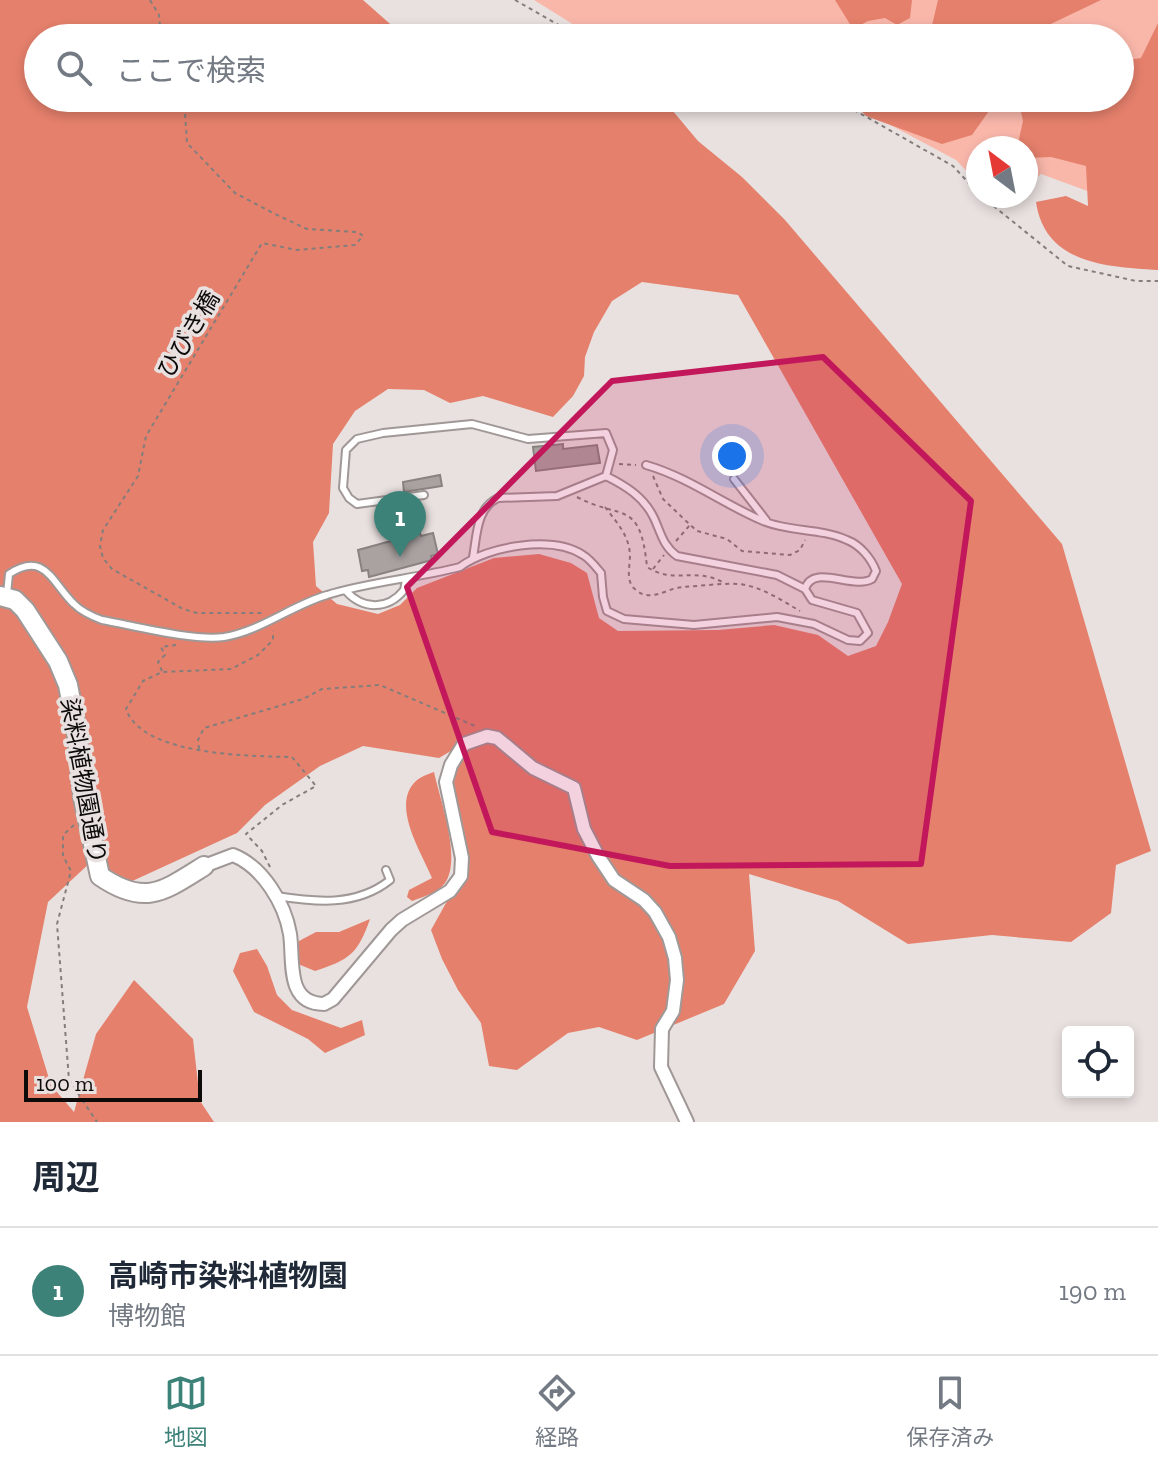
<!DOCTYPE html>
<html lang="ja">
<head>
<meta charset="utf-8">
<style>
	:root { --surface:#fff; --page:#f6f6f7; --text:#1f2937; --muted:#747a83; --line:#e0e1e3; --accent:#3d8278 }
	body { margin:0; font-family:"Zilla Slab","Noto Sans JP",serif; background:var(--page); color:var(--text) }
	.controls { position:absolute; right:24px; bottom:24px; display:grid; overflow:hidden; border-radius:8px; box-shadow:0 4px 12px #0003 }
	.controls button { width:72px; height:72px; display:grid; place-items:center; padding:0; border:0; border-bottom:2px solid var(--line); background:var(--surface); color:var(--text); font:40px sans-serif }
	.compass { position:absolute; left:966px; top:136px; width:72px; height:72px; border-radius:50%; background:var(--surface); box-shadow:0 4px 12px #0003; rotate:328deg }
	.scale { position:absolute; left:24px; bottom:20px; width:178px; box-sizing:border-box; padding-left:8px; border:4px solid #0d0b0a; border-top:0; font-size:22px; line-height:28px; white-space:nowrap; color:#0d0b0a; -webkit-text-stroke:6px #e9e1df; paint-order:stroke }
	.you { position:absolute; left:732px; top:456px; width:28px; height:28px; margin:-20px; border:6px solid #fff; border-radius:50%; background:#1a73e8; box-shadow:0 0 0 12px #1a73e833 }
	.badge { display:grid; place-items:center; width:52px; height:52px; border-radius:50%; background:var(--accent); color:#fff; font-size:26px; font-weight:700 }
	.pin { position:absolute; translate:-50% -66px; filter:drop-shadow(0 2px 4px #0008) }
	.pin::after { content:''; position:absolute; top:42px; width:28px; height:24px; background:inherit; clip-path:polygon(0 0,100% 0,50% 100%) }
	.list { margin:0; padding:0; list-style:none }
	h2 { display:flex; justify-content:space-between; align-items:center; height:104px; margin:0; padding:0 32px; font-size:34px }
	h2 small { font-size:26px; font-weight:400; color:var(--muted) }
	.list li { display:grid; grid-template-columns:52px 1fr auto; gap:24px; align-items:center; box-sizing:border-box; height:128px; padding:0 32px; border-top:2px solid var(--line) }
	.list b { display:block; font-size:30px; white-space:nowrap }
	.list p { margin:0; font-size:26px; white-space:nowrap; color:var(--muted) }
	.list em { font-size:26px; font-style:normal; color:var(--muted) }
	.icon { flex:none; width:44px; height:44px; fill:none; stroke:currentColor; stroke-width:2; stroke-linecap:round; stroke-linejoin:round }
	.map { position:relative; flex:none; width:1158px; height:1122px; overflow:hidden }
	.search { position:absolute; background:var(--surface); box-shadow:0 4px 12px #0003; left:24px; right:24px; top:24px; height:88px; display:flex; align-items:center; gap:20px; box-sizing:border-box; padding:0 28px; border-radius:44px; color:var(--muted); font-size:30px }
	.sheet { height:232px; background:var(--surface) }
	nav { display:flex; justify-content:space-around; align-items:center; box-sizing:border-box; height:112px; border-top:2px solid var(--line); background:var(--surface); font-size:22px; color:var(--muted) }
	nav a { display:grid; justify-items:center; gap:4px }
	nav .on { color:var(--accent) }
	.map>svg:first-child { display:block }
	.green { fill:#f9b7aa }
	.forest { fill:#e5806c; fill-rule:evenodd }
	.building { fill:#aaa2a1; stroke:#898280; stroke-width:2 }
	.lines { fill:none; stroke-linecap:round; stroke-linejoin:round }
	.lane-casing { stroke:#a09897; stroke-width:10 }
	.street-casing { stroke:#a09897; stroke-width:16 }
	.secondary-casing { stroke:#a09897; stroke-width:22 }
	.path { stroke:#837e7c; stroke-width:2; stroke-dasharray:4 4; stroke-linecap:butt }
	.lane { stroke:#fff; stroke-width:6 }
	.street { stroke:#fff; stroke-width:12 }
	.secondary { stroke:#fff; stroke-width:18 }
	.marked { fill:#c2185b; fill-opacity:0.2; stroke:#c2185b; stroke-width:6; stroke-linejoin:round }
	.labels { text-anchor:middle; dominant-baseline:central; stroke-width:7; stroke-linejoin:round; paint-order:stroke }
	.street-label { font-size:24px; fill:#0d0b0a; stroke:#e9e1df }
</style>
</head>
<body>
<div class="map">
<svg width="1158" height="1122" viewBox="0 0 1158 1122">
	<rect width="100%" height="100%" fill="#e9e1df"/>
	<path class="green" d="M534 0H1158V217L1041 174 1026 187V148H978V183L956 160 840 98H1120V38H600L587 33Z"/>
	<path class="forest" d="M0 0H363L406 38H38V98H662L698 141 742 177 785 220 1062 544 1151 851 1116 865 1111 913 1071 942 992 935 908 944 838 901 749 874 755 951 724 1004 637 1040 599 1027 568 1033 517 1070 489 1066 481 1023 458 990 442 959 431 930 461 876 446 782 461 745 439 758 363 746 320 766 265 805 237 833 128 883 92 861 48 902 27 1007 51 1085 74 1112 96 1034 134 980 193 1039 200 1101 214 1122H0ZM642 282 738 295 902 584 888 622 876 646 848 656 818 635 774 625 718 630 618 631 599 618 587 573 571 563 539 554 494 558 417 588 400 605 378 614 337 604 316 586 313 542 329 513 333 444 355 411 388 389 424 390 450 403 483 396 553 417 573 396 584 376 585 357 594 332 612 301Z
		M835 0H912L910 18 897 25 885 18 868 21 853 29Z
		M938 0H1101L1034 32 1039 38H929Z
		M1158 23V270C1107 267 1045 264 1036 202L1066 196 1088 206 1086 166 1051 157 1026 158V148H1017L1023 121 1018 98H1120V61L1141 58Z
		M849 98H1001L996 101 972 135 942 144 866 116Z
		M434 772C440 800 462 858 445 883 438 893 422 897 412 901L407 897 409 890 432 878C422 853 390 805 416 781 420 777 428 774 434 772Z
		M370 919C358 954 349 960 315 971L298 964 299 941 316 932H339Z
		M257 949 267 966 277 995 292 1010 341 1028 362 1020 365 1035 325 1053 308 1039 254 1012 233 971 240 953Z"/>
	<path class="building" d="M563 444V449L597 445 600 463 536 471 533 447Z
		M440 475 442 486 404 492 403 482Z
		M420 533 421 536 433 533 438 554 431 556 432 560 369 577 368 570 362 571 358 550Z"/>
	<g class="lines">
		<g class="lane-casing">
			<path id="lane" d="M606 476C626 486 644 497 654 518 661 533 663 546 677 556L777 575 805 589
				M734 479 766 520
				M424 495 357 504 349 498 343 488 346 450 357 439 383 433 472 424 528 439 606 433 613 450 606 476 557 496 498 498C476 508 477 536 473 557
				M346 591C363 610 388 610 404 590L406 580
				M7 594 9 574C45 550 52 583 74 604 82 612 91 616 102 620 135 626 193 641 224 637 261 631 292 605 327 595 368 582 418 578 460 567 488 546 552 535 583 555 590 559 596 567 601 573L603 597 607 611 624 619 694 625 777 617 814 624 848 640 860 641 868 633 857 613 812 600 805 589C813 563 853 590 872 579L876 571C871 558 860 545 847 540 821 528 789 532 763 521 723 504 688 477 646 465
				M276 896C315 902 356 907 390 880L386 870"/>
		</g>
		<g class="street-casing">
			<path id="street" d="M204 866 233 855C263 867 285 904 290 934 294 960 285 1004 324 1004L333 999 391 930 402 920 450 891 461 876 462 858 446 782 451 765 464 744 487 736 497 738 533 768 574 788 584 829 598 856 614 880 644 900 655 912 669 937 675 958 677 980 673 1011 662 1029 661 1067 687 1122"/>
		</g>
		<g class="secondary-casing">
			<path id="secondary" d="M0 596 15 600 25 610 58 661 68 685 76 726 83 797 100 876C145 907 164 891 204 866"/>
		</g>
		<path class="path" d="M150 0 159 15 161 38
			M515 0 581 38
			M184 98 187 143 235 193 273 213 307 229 358 232 363 236 355 245 297 250 262 243 146 436 138 476 103 530 100 546 103 558 112 569 183 609 197 613H264
			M833 98 953 166 978 193
			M981 196 1068 266 1136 281H1158
			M619 464 636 465
			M653 476 663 499 686 521 697 531 727 539 742 551 790 555 800 550 805 540
			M577 497C622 521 640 498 647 567 675 585 694 566 724 583
			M605 507C617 523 629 535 630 555 630 567 625 582 636 590 651 603 667 588 683 587 701 586 721 583 738 584 761 586 781 600 800 611
			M676 541 690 525
			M653 569 664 555
			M162 671 158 662 165 655 161 647 176 645
			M199 749 198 740 204 728 303 699 322 689 380 685 475 726
			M74 825 63 835V856L71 871 57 924 69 1080 97 1122
			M270 867 262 851 246 834 282 805 316 786 292 757C251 756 142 756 126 709L143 681 162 672 231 669 258 655 273 640V631"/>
		<use href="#lane" class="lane"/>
		<use href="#street" class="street"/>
		<use href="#secondary" class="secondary"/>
	</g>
	<path class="marked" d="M823 357 971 501 921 864 670 866 492 832 407 587 612 381Z"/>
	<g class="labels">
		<g class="street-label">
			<text transform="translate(188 334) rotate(-59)">ひびき橋</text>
			<text transform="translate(84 781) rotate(80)">染料植物園通り</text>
		</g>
	</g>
</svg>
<div class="controls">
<button><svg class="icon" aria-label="locate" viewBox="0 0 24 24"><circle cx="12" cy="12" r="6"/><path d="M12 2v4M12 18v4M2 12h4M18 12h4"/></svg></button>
</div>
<svg class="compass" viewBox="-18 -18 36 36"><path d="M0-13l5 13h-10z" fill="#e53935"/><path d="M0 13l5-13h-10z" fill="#747a83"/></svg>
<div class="scale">100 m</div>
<div class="you"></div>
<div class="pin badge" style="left:400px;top:557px">1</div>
<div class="search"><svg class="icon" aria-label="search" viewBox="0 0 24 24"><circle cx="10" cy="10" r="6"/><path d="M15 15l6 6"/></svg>ここで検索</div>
</div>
<section class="sheet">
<h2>周辺<small></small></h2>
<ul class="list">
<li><span class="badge">1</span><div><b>高崎市染料植物園</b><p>博物館</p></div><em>190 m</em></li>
</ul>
</section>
<nav>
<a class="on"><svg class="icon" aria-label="map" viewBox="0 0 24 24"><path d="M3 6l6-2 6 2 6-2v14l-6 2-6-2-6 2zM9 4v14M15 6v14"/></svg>地図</a>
<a><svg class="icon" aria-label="directions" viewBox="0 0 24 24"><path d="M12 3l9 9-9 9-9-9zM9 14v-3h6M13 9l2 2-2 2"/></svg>経路</a>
<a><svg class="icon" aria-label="saved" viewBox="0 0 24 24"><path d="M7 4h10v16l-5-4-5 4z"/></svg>保存済み</a>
</nav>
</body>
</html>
